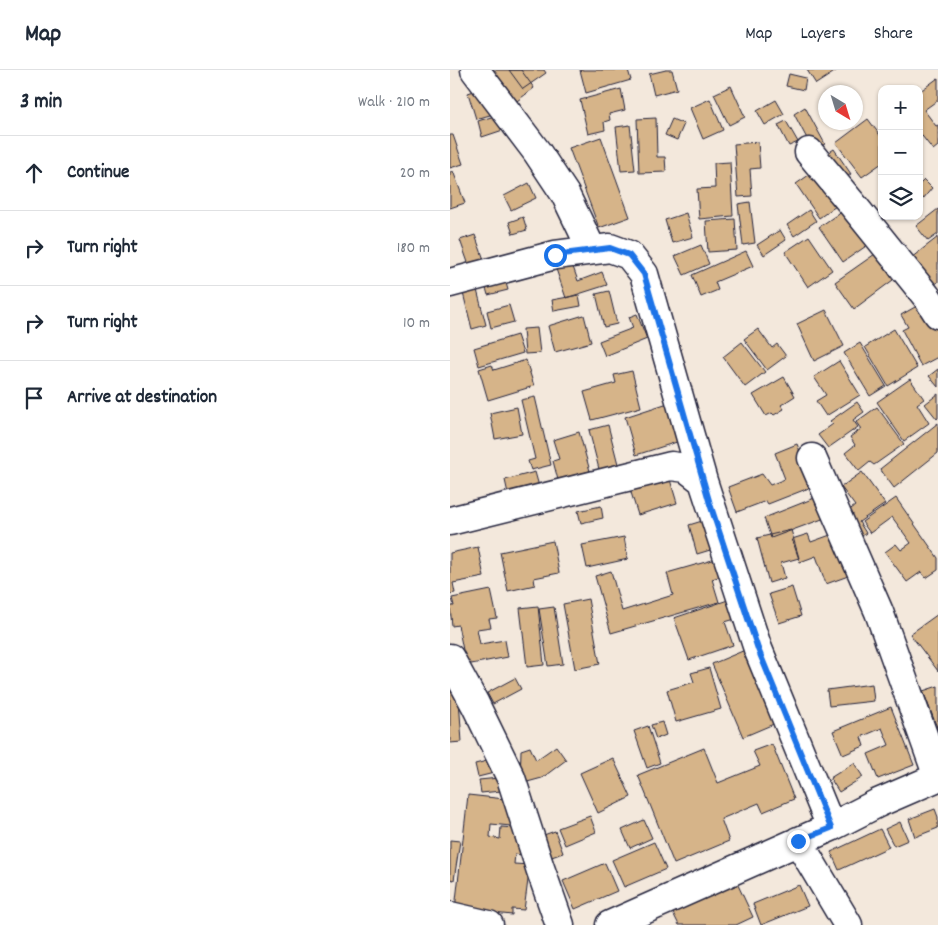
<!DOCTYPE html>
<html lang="en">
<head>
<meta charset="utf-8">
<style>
	:root { --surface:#fff; --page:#f6f6f7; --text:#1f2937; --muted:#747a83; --line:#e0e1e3 }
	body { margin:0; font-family:Dekko,sans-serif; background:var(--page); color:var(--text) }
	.controls { position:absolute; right:15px; top:15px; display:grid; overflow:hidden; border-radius:10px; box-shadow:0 1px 4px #0004 }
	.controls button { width:45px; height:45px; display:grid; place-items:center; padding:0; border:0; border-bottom:1px solid var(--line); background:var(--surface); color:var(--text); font:25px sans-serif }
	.compass { position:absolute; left:368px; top:15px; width:45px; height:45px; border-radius:50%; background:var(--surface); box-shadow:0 1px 4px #0004; rotate:142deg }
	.stop { position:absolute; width:15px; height:15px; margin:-11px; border:4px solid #1a73e8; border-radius:50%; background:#fff }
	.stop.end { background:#1a73e8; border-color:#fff; box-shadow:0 1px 5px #0008 }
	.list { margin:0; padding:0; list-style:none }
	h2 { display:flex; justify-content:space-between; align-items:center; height:65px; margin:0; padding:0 20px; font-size:21px }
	h2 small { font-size:16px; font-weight:400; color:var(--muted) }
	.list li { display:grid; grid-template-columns:32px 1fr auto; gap:15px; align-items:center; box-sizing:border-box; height:75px; padding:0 20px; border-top:1px solid var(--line) }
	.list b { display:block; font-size:19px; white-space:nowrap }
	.list em { font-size:16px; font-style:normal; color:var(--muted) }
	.icon { flex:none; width:28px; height:28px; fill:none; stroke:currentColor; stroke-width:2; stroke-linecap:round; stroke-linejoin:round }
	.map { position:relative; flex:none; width:488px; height:855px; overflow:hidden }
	header { display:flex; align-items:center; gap:30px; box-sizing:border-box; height:70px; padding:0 25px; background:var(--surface); border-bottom:1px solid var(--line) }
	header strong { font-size:24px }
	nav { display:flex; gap:28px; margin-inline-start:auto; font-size:18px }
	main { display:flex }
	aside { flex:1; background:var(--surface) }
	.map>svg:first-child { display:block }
	.building { fill:#d6b489; stroke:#22223b }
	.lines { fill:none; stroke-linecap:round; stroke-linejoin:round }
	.minor-casing { stroke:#22223b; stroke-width:31 }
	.minor { stroke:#fff; stroke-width:28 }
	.route { stroke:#1a73e8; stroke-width:6 }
</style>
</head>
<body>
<header>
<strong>Map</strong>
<nav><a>Map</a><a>Layers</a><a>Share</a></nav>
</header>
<main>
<aside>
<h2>3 min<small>Walk · 210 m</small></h2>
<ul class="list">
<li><svg class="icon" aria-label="ahead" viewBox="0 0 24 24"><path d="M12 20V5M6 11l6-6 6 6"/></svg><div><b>Continue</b></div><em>20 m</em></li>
<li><svg class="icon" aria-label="right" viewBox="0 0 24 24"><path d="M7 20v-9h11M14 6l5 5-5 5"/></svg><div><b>Turn right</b></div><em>180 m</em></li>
<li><svg class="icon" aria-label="right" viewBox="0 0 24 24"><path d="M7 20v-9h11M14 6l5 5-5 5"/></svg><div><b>Turn right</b></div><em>10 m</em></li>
<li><svg class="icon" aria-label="arrive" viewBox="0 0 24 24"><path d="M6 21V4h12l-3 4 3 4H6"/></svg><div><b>Arrive at destination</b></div></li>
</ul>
</aside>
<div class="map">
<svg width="488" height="855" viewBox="0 0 488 855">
	<rect width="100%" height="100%" fill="#f3e8dc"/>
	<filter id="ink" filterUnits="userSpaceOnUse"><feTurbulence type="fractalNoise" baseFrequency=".02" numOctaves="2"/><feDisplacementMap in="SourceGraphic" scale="10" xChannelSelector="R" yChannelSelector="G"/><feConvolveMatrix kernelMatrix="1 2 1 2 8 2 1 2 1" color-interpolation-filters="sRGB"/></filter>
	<g filter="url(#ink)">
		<path class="building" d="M31 0H71L84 18 67 31 43 0 36 6Z
			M59 0H94L96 3 73 19Z
			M130 0H178L181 10 136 23Z
			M216 0H222L227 19 204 25 199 4Z
			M357 0H385L386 1 366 14Z
			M339 4 356 8 354 20 336 16Z
			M488 8V30L474 40 486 56 488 55V76L483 80 469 62V22Z
			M281 16 295 47 279 55 264 24Z
			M30 19 47 43 26 49 18 23Z
			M171 19 175 40 159 44 160 50 154 52 155 60 138 64 130 30Z
			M260 29 273 60 253 69 240 38Z
			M326 30 334 44 315 55 307 41Z
			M355 37 375 74 363 80 344 44Z
			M48 45 53 60 32 67 28 51Z
			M206 48 207 87H215L216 102 189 103 187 49Z
			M222 49 234 54 227 70 215 65Z
			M418 49 432 68V93L412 107 386 73Z
			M336 51 348 72 339 76 328 55Z
			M180 55 185 100 171 101 166 57Z
			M0 65H3L13 94 0 98Z
			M151 67 180 147 149 158 119 78Z
			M308 72 310 98 300 99 302 126 288 127 284 74Z
			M384 79 401 104 389 112 372 87Z
			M280 92 283 146 249 149 247 119 265 118 264 93Z
			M366 100 389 134 369 148 346 114Z
			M3 101 15 133 0 138V102Z
			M474 110 482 118 473 129 469 126V115Z
			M79 113 86 128 61 140 54 126Z
			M300 132 305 173 293 175 288 134Z
			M398 137 422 172 393 192 369 157Z
			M488 139V164L478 171 466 156Z
			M359 140 366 151 344 166 337 155Z
			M236 143 243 167 222 173 215 150Z
			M73 147 77 160 63 164 59 152Z
			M285 149 287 180 258 182 256 151Z
			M330 160 336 170 314 185 307 175Z
			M25 165 36 195 21 201 10 170Z
			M359 166 382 200 358 217 335 182Z
			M488 167V212L483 216 461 188Z
			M251 175 259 194 234 205 225 186Z
			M296 181 303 196 265 212 268 220 251 227 242 205Z
			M425 184 443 210 404 239 385 212Z
			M122 194 128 211 152 202 157 215 116 228 106 199Z
			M54 206 58 220 38 225 34 211Z
			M27 220 36 255 22 259 13 223Z
			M159 221 167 254 154 257 146 224Z
			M129 225 131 236 104 241 102 230Z
			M59 235 64 252 41 258 37 241Z
			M465 237 472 244 478 241 488 259V287L471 296 452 260 458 257 451 245Z
			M376 240 394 276 364 291 347 254Z
			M187 244 197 269 155 286 149 271 183 258 179 247Z
			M134 245 141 272 105 282 98 256Z
			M87 258 90 283 75 284 73 259Z
			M308 259 322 278 327 274 336 286 317 300 294 269Z
			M444 259 467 298 438 316 415 277Z
			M67 265 73 283 29 296 24 278Z
			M292 272 315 302 295 317 273 287Z
			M410 273 436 316 420 326 394 283Z
			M76 290 84 316 38 330 29 299 42 295 44 300Z
			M389 291 410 325 376 346 366 331 376 325 364 307Z
			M488 299V317L479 306Z
			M182 301 191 337 142 350 134 322 166 313 164 305Z
			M334 307 345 326 331 335 334 339 324 345 322 343 316 346 303 325Z
			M460 309 474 329 467 334 479 353 454 371 427 332Z
			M488 324V348L487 349 475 334Z
			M85 327 101 395 81 400 78 391 85 389 71 330Z
			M407 332 414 342 403 350 408 357 378 378 368 365 383 354 380 351Z
			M218 333 230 371 186 385 175 347Z
			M67 337 72 364 45 369 40 343Z
			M427 337 454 374 424 395 420 392 409 401 395 383 405 375 400 367 411 359 406 352Z
			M488 353V383L444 418 430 399Z
			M158 355 169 398 150 403 139 360Z
			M129 362 140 401 108 410 103 391 109 389 103 370Z
			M347 374 364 416 318 434 316 431 287 442 278 417 312 404 320 415 335 409 325 383Z
			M85 402 90 420 59 428 55 410Z
			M412 402 435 434 409 452 416 463 408 469 391 446 405 436 391 417Z
			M218 403 227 433 188 445 179 416Z
			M367 427 375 448 321 468 314 448Z
			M446 428 488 488V500L476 508 471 502 457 512 435 482 446 474 451 480 461 473 442 447 420 463 412 452Z
			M151 436 153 448 131 453 128 441Z
			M262 448 270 477 247 484 239 455Z
			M341 460 349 488 331 493 335 508 319 513 307 468Z
			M386 463 401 505 376 514 366 486 350 492 342 469 358 464 361 472Z
			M174 467 178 489 137 498 132 475Z
			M103 471 109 503 84 508 85 515 58 521 50 482Z
			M28 477 34 507 3 513 5 523 0 524V483Z
			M266 489 271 506 262 509 269 532 161 563 145 506 161 501 172 541 223 525 217 503Z
			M342 517 351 546 329 553 319 524Z
			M41 520 47 548 39 549 41 557 27 559 30 574 55 570 58 587 16 595 8 555 2 556 0 536H4L2 528Z
			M138 529 150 594 125 599 113 534Z
			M278 530 285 549 275 552 283 575 239 590 224 548Z
			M88 536 94 595 77 597 70 538Z
			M104 537 113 594 98 596 89 539Z
			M488 544V601L460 564Z
			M295 580 326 653 293 667 262 594Z
			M259 598 271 639 226 652 217 620 244 612 241 603Z
			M65 608 71 619 43 634 37 623Z
			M422 614 424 631 379 636 377 620Z
			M0 616H8L12 672 0 673Z
			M488 616V660L473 621Z
			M441 637 464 695 428 709 418 684 439 675 432 658 411 667 414 676 393 685 383 661Z
			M212 652 216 665 206 669 201 655Z
			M198 656 210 693 197 698 184 661Z
			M322 674 344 729 313 742 309 733 271 749 279 771 224 794 188 705 254 678 268 713 310 696 303 681Z
			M106 676 116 690 92 708 70 714 71 680 80 677 86 690Z
			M163 688 181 727 148 743 130 703Z
			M45 689 48 702 28 707 25 694Z
			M404 693 413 707 389 722 380 708Z
			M49 708 51 721 31 723 29 710Z
			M18 725 64 730 61 756 41 754 40 767 50 769 51 757 76 759 73 785 65 784 64 794 80 795 74 840 62 839V845L5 839Z
			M485 739 488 747V758L465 767 459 749Z
			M140 746 146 762 115 775 108 758Z
			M194 750 202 768 180 778 172 760Z
			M450 752 458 770 444 776 435 759Z
			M430 759 439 777 389 800 381 782Z
			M105 761 113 783 96 789 88 767Z
			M0 770 10 771 4 810 0 809Z
			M204 772 216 799 174 817 162 790Z
			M155 793 167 821 125 839 113 811Z
			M287 813 303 847 286 855H229L223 843Z
			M349 815 358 836 311 855 303 834Z"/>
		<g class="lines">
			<g class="minor-casing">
				<path id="minor" d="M25 0 87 82 115 124 142 180
					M359 82 403 135 477 227 488 244
					M0 213 105 185 160 178 179 185 194 204 253 411
					M362 388 429 542 488 707
					M0 451 221 396 236 398 253 411 308 579 381 757
					M0 588 25 634 61 708 90 798 110 855
					M348 771 398 855
					M0 846 39 855
					M160 855 381 757 428 733 488 707"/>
			</g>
			<use href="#minor" class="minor"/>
		</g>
	</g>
	<g class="lines" filter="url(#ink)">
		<path class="route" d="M105 185 160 178 179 185 194 204 260 434 308 579 381 758 348 771"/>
	</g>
</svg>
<div class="controls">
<button>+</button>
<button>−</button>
<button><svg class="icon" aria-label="layers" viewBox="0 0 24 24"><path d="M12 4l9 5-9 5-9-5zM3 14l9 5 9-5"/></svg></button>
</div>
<svg class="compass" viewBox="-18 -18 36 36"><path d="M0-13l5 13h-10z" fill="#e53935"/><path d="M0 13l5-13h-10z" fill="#747a83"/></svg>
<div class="stop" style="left:105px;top:185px"></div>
<div class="stop end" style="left:348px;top:771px"></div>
</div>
</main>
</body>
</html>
